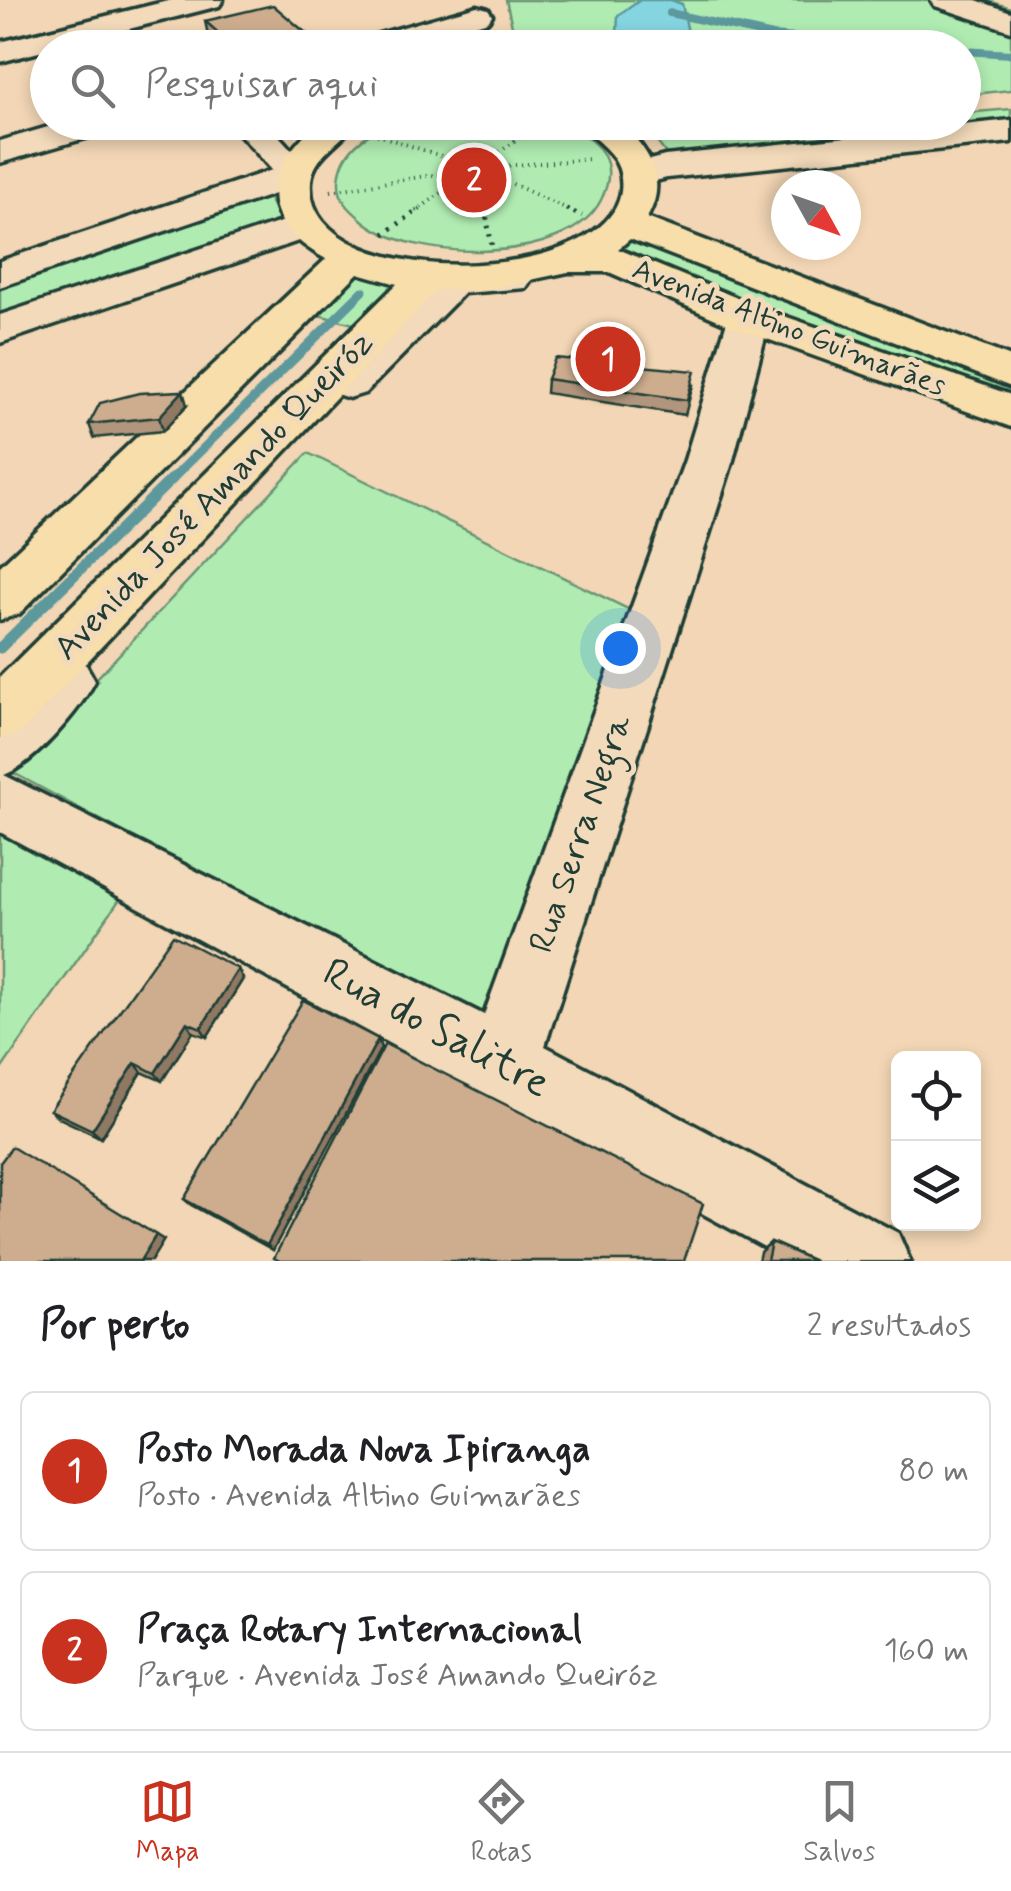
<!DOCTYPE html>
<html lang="pt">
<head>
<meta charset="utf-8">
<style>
	:root { --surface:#fff; --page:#f2f2f2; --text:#202124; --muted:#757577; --line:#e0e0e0; --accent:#c8321e }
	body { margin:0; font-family:Mynerve,sans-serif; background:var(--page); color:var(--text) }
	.controls { position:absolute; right:30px; bottom:30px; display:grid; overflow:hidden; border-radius:15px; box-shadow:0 5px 15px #0003 }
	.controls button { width:90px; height:90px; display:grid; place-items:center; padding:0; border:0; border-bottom:2px solid var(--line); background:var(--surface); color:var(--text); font:50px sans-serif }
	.compass { position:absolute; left:771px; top:170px; width:90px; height:90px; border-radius:50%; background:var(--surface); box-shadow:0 5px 15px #0003; rotate:130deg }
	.you { position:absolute; left:620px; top:648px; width:35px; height:35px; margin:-25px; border:8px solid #fff; border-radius:50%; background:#1a73e8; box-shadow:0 0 0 15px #1a73e833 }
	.badge { display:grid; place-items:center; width:65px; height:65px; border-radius:50%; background:var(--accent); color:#fff; font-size:32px; font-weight:700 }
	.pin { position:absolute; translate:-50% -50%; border:5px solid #fff; box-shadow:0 2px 10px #0006 }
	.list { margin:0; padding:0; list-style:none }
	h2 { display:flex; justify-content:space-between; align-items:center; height:130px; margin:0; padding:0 40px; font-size:42px }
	h2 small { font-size:32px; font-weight:400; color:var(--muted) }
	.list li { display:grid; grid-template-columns:65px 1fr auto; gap:30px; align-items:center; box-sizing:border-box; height:160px; margin:0 20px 20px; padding:0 20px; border:2px solid var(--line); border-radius:15px }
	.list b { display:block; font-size:38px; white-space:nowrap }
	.list p { margin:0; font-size:32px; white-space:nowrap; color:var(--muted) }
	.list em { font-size:32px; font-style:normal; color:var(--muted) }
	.icon { flex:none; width:55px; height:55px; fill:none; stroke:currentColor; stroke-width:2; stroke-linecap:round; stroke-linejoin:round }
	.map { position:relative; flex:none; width:1011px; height:1261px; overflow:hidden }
	.search { position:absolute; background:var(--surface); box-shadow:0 5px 15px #0003; left:30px; right:30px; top:30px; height:110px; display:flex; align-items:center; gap:25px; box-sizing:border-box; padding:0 35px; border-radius:55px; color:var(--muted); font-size:38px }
	.sheet { height:490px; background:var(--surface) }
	nav { display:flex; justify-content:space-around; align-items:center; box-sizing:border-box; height:140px; border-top:2px solid var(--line); background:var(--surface); font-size:28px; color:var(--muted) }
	nav a { display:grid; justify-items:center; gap:5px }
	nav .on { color:var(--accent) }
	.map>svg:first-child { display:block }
	.green { fill:#b0ecb2; stroke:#689473; stroke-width:2.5 }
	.water { fill:#85d5e1; stroke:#5c989c; stroke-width:2.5 }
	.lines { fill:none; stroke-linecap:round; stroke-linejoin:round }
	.stream-far2 { stroke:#5c989c; stroke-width:8 }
	.stream-far1 { stroke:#5c989c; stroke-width:9 }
	.stream { stroke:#5c989c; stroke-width:11 }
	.minor-casing { stroke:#1f3d34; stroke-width:7 }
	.major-casing { stroke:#1f3d34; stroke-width:7 }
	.path-far1 { stroke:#1f3d34; stroke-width:4; stroke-dasharray:1 5; stroke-linecap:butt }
	.path { stroke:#1f3d34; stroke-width:5; stroke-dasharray:2.5 6; stroke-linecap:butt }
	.minor { fill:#f2daba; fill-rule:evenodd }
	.major { fill:#f8deab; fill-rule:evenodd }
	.wall { fill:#b1957b; stroke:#1f3d34; stroke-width:2.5 }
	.shaded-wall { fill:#907964; stroke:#1f3d34; stroke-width:2.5 }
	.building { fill:#cead8f; stroke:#1f3d34; stroke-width:2.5 }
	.labels { text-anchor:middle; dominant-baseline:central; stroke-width:10; stroke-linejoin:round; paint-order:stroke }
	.far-street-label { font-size:30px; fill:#1f3d34; stroke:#f2daba }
	.street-label { font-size:35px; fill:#1f3d34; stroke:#f2daba }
	.near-street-label { font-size:42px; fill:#1f3d34; stroke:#f2daba }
</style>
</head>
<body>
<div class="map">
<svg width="1011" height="1261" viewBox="0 0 1011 1261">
	<rect width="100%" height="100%" fill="#f2d6b5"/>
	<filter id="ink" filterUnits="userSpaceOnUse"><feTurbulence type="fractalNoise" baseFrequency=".01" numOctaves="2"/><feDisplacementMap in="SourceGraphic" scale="20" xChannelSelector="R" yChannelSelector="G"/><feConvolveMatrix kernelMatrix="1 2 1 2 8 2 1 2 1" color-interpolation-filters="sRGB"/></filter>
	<g filter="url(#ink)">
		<path class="green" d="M506 0H986L1011 8V90L964 95V48L517 47Z
			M1011 109V124L667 155 657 142 864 123 964 122V113Z
			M392 123 571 126C583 135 598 143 604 156 612 171 608 186 601 200 568 266 410 263 361 219 348 208 338 199 339 181 341 150 365 134 392 123Z
			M266 194 281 220 0 317V284Z
			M618 231 1011 376V404L599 250Z
			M347 268 379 280 411 285 361 326 303 311Z
			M308 453 640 615 488 1028 10 771Z
			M0 833 120 899 0 1071Z"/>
		<path class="water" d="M640 0H671L682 4 691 47H607L617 34 618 16Z"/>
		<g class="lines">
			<path class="stream-far2" d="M670 13 773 36 910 48
				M964 51 1011 54"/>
			<path class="stream-far1" d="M171 480 363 291"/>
			<path class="stream" d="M0 648 174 477"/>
			<g class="minor-casing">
				<path id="minor" d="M172 0H223L219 6 0 62V42Z
					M931 0H976L1011 12V31L935 6Z
					M477 6 488 9 492 15 488 21 401 48H349L354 41Z
					M1011 120V142L667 178 639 185 626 182 621 174 626 166 665 156Z
					M65 122H122L117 129 0 163V141Z
					M229 122H266L311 171 304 184 0 287V261L272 170Z
					M305 214 319 218 324 226 319 234 0 343V315Z
					M511 267 526 270 532 279 526 288 464 293 365 393 349 398 333 393 326 383 333 373 438 272Z
					M749 305 764 309 770 318 733 460 545 1046 898 1233 910 1261H790L0 832V711C27 684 44 650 86 665L95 681C80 710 34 764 4 775L484 1015 685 460 728 318 734 309Z"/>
			</g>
			<g class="major-casing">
				<path id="major" d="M318 122H356C342 143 313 155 311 182 302 302 654 286 619 169 612 148 592 140 580 122H619C649 149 669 180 647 218L1011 357V387L630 239 618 249 764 309 1011 395V427L734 327 609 272H568L484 290H437L21 732 0 739V677L397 284 358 273 19 614 0 620V566L326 259C254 220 263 171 318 122Z"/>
			</g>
			<path class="path-far1" d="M462 122 485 211
				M551 122 561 129
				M366 131 477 168 572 211
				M331 191 477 168 591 159
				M416 211 542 122"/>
			<path class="path" d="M485 209 492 247
				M566 209 582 216
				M384 234 420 209"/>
			<use href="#minor" class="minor"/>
			<use href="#major" class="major"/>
		</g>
		<path class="wall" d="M205 21 306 33 308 48H217L209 40Z
			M547 379 693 385 685 415 546 393Z
			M187 405 163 431 94 438 89 424Z
			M238 969 243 979 207 1037 193 1032 162 1081 142 1072 101 1138 59 1118 50 1110Z
			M381 1048 273 1250 191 1205 184 1199Z
			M771 1242 814 1261H758L760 1252Z"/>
		<path class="shaded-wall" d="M306 33 308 48H253Z
			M183 391 187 405 163 431 159 417Z
			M238 969 243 979 207 1037 201 1028Z
			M187 1022 193 1032 162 1081 155 1073Z
			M378 1039 381 1048 273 1250 267 1245Z
			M135 1063 142 1072 101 1138 92 1130Z
			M156 1235 164 1240 151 1261H140Z"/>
		<path class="building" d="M273 5 306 33 253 48H235L205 21Z
			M555 358 695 371 687 400 547 379Z
			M183 391 159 417 89 424 100 403 139 393Z
			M173 935 238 969 201 1028 187 1022 155 1073 135 1063 92 1130 50 1110Z
			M303 1000 378 1039 267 1245 184 1199Z
			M385 1044 703 1204 684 1261H280L274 1258Z
			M12 1147 156 1235 140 1261H0V1163Z
			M771 1242 814 1261H767Z"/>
	</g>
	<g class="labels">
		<g class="far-street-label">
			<text transform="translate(789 328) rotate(21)">Avenida Altino Guimarães</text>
		</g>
		<g class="street-label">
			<text transform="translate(214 496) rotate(-46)">Avenida José Amando Queiróz</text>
			<text transform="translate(581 834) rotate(-71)">Rua Serra Negra</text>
		</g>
		<g class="near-street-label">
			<text transform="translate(436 1029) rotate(28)">Rua do Salitre</text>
		</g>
	</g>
</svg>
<div class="controls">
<button><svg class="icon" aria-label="locate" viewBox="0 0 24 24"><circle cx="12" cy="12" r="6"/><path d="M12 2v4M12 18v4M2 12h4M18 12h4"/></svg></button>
<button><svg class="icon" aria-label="layers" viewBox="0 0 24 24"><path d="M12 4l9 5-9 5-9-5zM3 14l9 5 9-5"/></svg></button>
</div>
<svg class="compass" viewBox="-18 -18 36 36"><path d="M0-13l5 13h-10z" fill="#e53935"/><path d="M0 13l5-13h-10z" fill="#757577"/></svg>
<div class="you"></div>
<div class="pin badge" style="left:608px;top:359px">1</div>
<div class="pin badge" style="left:474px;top:180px">2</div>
<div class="search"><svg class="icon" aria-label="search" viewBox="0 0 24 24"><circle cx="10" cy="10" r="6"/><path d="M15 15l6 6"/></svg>Pesquisar aqui</div>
</div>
<section class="sheet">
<h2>Por perto<small>2 resultados</small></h2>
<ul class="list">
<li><span class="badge">1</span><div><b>Posto Morada Nova Ipiranga</b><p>Posto · Avenida Altino Guimarães</p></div><em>80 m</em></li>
<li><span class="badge">2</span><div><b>Praça Rotary Internacional</b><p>Parque · Avenida José Amando Queiróz</p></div><em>160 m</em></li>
</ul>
</section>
<nav>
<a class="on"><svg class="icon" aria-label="map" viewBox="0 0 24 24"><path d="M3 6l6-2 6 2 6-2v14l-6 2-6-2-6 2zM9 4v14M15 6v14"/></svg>Mapa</a>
<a><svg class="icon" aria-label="directions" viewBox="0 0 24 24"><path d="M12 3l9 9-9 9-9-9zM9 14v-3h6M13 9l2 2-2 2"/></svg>Rotas</a>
<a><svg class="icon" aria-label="saved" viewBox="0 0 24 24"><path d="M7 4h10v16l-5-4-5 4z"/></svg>Salvos</a>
</nav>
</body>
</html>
